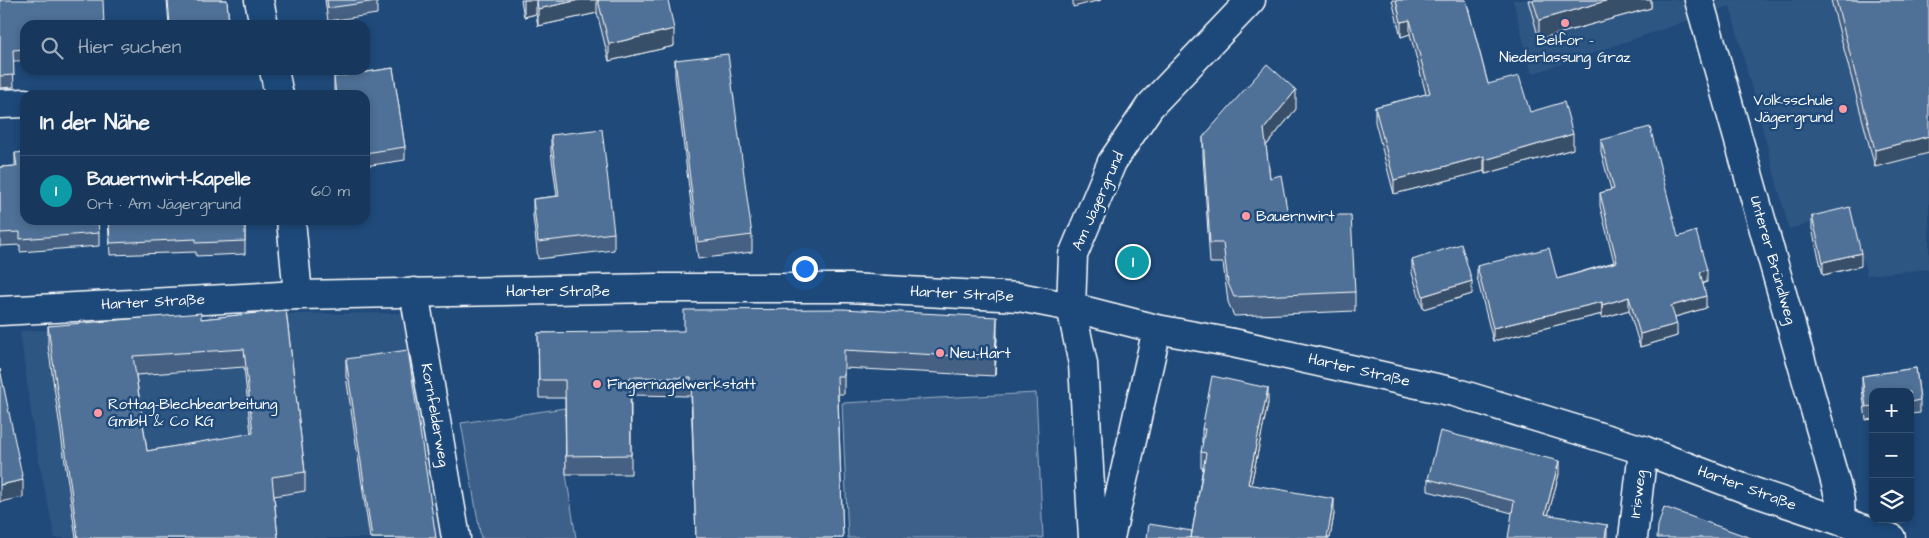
<!DOCTYPE html>
<html lang="de">
<head>
<meta charset="utf-8">
<style>
	:root { --surface:#17385c; --page:#203f62; --text:#f1f3f6; --muted:#9eacbb; --line:#365272; --accent:#8abfa5 }
	body { margin:0; font-family:"Architects Daughter",sans-serif; background:var(--page); color:var(--text) }
	.controls { position:absolute; right:15px; bottom:15px; display:grid; overflow:hidden; border-radius:10px; box-shadow:0 2px 8px #0003 }
	.controls button { width:45px; height:45px; display:grid; place-items:center; padding:0; border:0; border-bottom:1px solid var(--line); background:var(--surface); color:var(--text); font:25px sans-serif }
	.you { position:absolute; left:804px; top:268px; width:18px; height:18px; margin:-12px; border:4px solid #fff; border-radius:50%; background:#1a73e8; box-shadow:0 0 0 8px #1a73e833 }
	.badge { display:grid; place-items:center; width:32px; height:32px; border-radius:50%; background:var(--accent); color:#fff; font-size:16px; font-weight:700 }
	.pin { position:absolute; translate:-50% -50%; border:2px solid #fff; box-shadow:0 1px 5px #0006 }
	.list { margin:0; padding:0; list-style:none }
	h2 { display:flex; justify-content:space-between; align-items:center; height:65px; margin:0; padding:0 20px; font-size:21px }
	h2 small { font-size:16px; font-weight:400; color:var(--muted) }
	.list li { display:grid; grid-template-columns:32px 1fr auto; gap:15px; align-items:center; box-sizing:border-box; height:70px; padding:0 20px; border-top:1px solid var(--line) }
	.list b { display:block; font-size:19px; white-space:nowrap }
	.list p { margin:0; font-size:16px; white-space:nowrap; color:var(--muted) }
	.list em { font-size:16px; font-style:normal; color:var(--muted) }
	.icon { flex:none; width:28px; height:28px; fill:none; stroke:currentColor; stroke-width:2; stroke-linecap:round; stroke-linejoin:round }
	.map { position:relative; flex:none; width:1929px; height:538px; overflow:hidden }
	.search { position:absolute; background:var(--surface); box-shadow:0 2px 8px #0003; left:20px; top:20px; width:350px; height:55px; display:flex; align-items:center; gap:12px; box-sizing:border-box; padding:0 18px; border-radius:15px; color:var(--muted); font-size:19px }
	.panel { position:absolute; background:var(--surface); box-shadow:0 2px 8px #0003; left:20px; top:90px; width:350px; height:135px; border-radius:15px }
	.map>svg:first-child { display:block }
	.built { fill:#2e5683 }
	.green { fill:#3c618b; stroke:#9eb0c5 }
	.lines { fill:none; stroke-linecap:round; stroke-linejoin:round }
	.street-casing { stroke:#fff; stroke-width:31 }
	.secondary-casing { stroke:#fff; stroke-width:31 }
	.street { stroke:#1f4a7a; stroke-width:28 }
	.secondary { stroke:#1f4a7a; stroke-width:28 }
	.wall { fill:#456182; stroke:#fff; fill-rule:evenodd }
	.shaded-wall { fill:#384f6a; stroke:#fff }
	.building { fill:#507197; stroke:#fff; fill-rule:evenodd }
	.poi-dot { fill:#ff9aa2; stroke:#1f4a7a; stroke-width:2 }
	.labels { text-anchor:middle; dominant-baseline:central; stroke-width:5; stroke-linejoin:round; paint-order:stroke }
	.poi-label { font-size:15px; fill:#fff; stroke:#1f4a7a; text-anchor:start }
	.street-label { font-size:15px; fill:#fff; stroke:#1f4a7a }
</style>
</head>
<body>
<div class="map">
<svg width="1929" height="538" viewBox="0 0 1929 538">
	<rect width="100%" height="100%" fill="#1f4a7a"/>
	<filter id="ink" filterUnits="userSpaceOnUse"><feTurbulence type="fractalNoise" baseFrequency=".02" numOctaves="2"/><feDisplacementMap in="SourceGraphic" scale="10" xChannelSelector="R" yChannelSelector="G"/><feConvolveMatrix kernelMatrix="1 2 1 2 8 2 1 2 1" color-interpolation-filters="sRGB"/></filter>
	<g filter="url(#ink)">
		<path class="built" d="M1513 0H1929V269L1867 275 1850 212 1789 229 1730 6 1532 74Z
			M405 313 443 538H55L35 442 20 331 124 327 289 314Z"/>
		<path class="green" d="M1036 393 1043 538H848L842 403Z
			M565 408 566 474 576 538H481L461 423Z"/>
		<g class="lines">
			<g class="street-casing">
				<path id="street" d="M259 0 264 25
					M1699 0 1834 477 1840 500 1841 521
					M274 70 279 95
					M0 104 25 103
					M291 220 298 295
					M414 292 456 538
					M1633 538 1643 450"/>
			</g>
			<g class="secondary-casing">
				<path id="secondary" d="M0 311 298 295 656 288H849L1019 297 1071 307 1157 329 1233 343 1454 392 1643 450 1751 491 1891 538
					M1093 538 1083 364 1071 307 1073 255 1112 162 1150 106 1251 0
					M1110 538 1157 329"/>
			</g>
			<use href="#street" class="street"/>
			<use href="#secondary" class="secondary"/>
		</g>
		<path class="wall" d="M0 0 25 25V61H13L14 87 0 88Z
			M167 0H227L229 25H169Z
			M325 0H377V14L328 21Z
			M521 0H668L674 46 609 61 597 13 538 26 536 14 524 17Z
			M1392 0H1466L1488 84 1530 112 1573 149 1485 174 1484 171 1394 194 1375 122V107L1426 94 1410 34 1401 37Z
			M1528 0H1651V8L1539 39Z
			M1831 0H1929L1875 167Z
			M675 60 752 235V252L698 259 675 77Z
			M393 68 405 147V160L365 166V95H334V77Z
			M1296 109 1266 146 1270 178 1288 215 1355 292V311L1234 316 1228 302 1223 263H1210L1203 156V137Z
			M551 135 614 233V250L538 259 533 216V199L557 196 551 152Z
			M1601 140 1678 237 1707 282 1703 284 1706 308 1675 317 1677 336 1640 347 1629 310 1602 318V314L1493 341 1477 278V266L1557 279 1614 262 1600 206V193L1611 190 1601 152Z
			M15 153 99 233V246L20 252V245L0 246V167L15 166Z
			M1812 216 1861 266 1823 275 1812 229Z
			M108 220H245V254L196 256V252L110 255Z
			M1412 260 1472 294 1423 309 1412 273Z
			M286 310 305 472V491L274 496 278 538H76L48 345V326L201 319ZM244 367 251 434 147 451 136 375Z
			M538 333 997 336 995 376 844 368V394H838L843 538H696L691 396 631 395V474H566L565 398H539Z
			M346 359 436 538H370L346 376Z
			M1916 368 1920 400V413L1910 414V392H1873V419L1866 420 1862 388V376Z
			M1268 403 1251 485 1334 514 1330 538H1147L1192 532 1203 467H1201V452L1203 444 1202 443V429Z
			M1559 474 1548 515 1512 513 1428 491V479Z"/>
		<path class="shaded-wall" d="M524 0H536V14L524 17Z
			M579 0H597V13L538 26V9Z
			M1073 0H1101L1073 7Z
			M1609 0H1651V8L1539 39V20Z
			M1410 20V34L1401 37V22Z
			M674 29V46L609 61V44Z
			M1296 90V109L1264 148V129Z
			M1573 134V149L1485 174V160Z
			M1929 136V153L1875 167V150Z
			M1484 156V171L1394 194V180Z
			M1861 253V266L1823 275V262Z
			M1707 270V282L1700 284V272Z
			M1472 281V294L1423 309V296Z
			M1706 296V308L1671 318V306Z
			M1629 297V310L1602 318V305Z
			M1602 302V314L1493 341V328Z
			M997 317V336L995 376V358Z
			M1677 324V336L1640 347V334Z
			M1268 388V403L1248 499V484Z
			M1559 461V474L1545 527V514Z
			M23 480V497L0 502V485Z
			M1334 499V514L1330 538H1327Z
			M1607 525V538H1605Z"/>
		<path class="building" d="M0 0H103L104 25H25V49L13 50 14 75 0 76Z
			M168 0H227L229 25H170Z
			M327 0H377V1L328 8Z
			M537 0H579L538 9Z
			M598 0H668L674 29 609 44Z
			M1396 0H1466L1488 84 1519 76 1530 112 1564 102 1573 134 1485 160 1484 156 1394 180 1375 107 1430 93 1410 20 1401 22Z
			M1533 0H1609L1539 20Z
			M1836 0H1929V136L1875 150Z
			M728 54 752 235 698 242 675 60Z
			M1267 64 1296 90 1264 129 1270 178 1281 175 1288 215H1351L1355 292 1234 297 1228 283 1223 243H1210L1203 137Z
			M393 68 405 147 365 153V95H336L334 77Z
			M1650 127 1678 237 1696 231 1707 270 1700 272 1706 296 1671 306 1677 324 1640 334 1629 297 1602 305V302L1493 328 1477 266 1549 248 1557 279 1617 262 1600 193 1614 189 1601 140Z
			M602 129 614 233 538 242 533 199 559 196 551 135Z
			M25 152V220H98L99 233 20 239V232L0 233V167L17 166 15 153Z
			M1850 207 1861 253 1823 262 1812 216Z
			M109 220H245V241L196 243V239L110 243Z
			M1461 244 1472 281 1423 296 1412 260Z
			M843 309 997 317 995 358 844 350V376H837L843 538H696L691 378 630 377 631 455 566 456 565 380H539L538 333 684 331V310Z
			M286 310 305 472 272 477 278 538H78L48 326 201 313V319ZM244 349 253 433 147 451 133 356Z
			M408 350 436 538H372L346 359Z
			M1916 368 1920 400 1910 402V392H1873V406L1866 407 1862 376Z
			M0 369 23 480 0 485Z
			M1212 376 1268 388 1248 484 1334 499 1327 538H1147L1149 524 1192 531 1191 538 1206 453 1201 452 1205 429H1202Z
			M1440 431 1559 461 1545 514 1607 525 1605 538H1508L1514 501 1428 479Z
			M1664 507 1751 538H1657L1658 526Z"/>
	</g>
	<g class="poi-dot">
		<circle cx="1565" cy="23" r="5"/>
		<circle cx="1843" cy="109" r="5"/>
		<circle cx="1246" cy="216" r="5"/>
		<circle cx="940" cy="353" r="5"/>
		<circle cx="597" cy="384" r="5"/>
		<circle cx="98" cy="413" r="5"/>
	</g>
	<g class="labels">
		<g class="poi-label">
			<text x="1565" y="40" text-anchor="middle">Belfor -<tspan x="1565" dy="17">Niederlassung Graz</tspan></text>
			<text x="1833" y="100" text-anchor="end">Volksschule<tspan x="1833" dy="17">Jägergrund</tspan></text>
			<text x="1256" y="216">Bauernwirt</text>
			<text x="950" y="353">Neu-Hart</text>
			<text x="607" y="384">Fingernagelwerkstatt</text>
			<text x="108" y="404">Rottag-Blechbearbeitung<tspan x="108" dy="17">GmbH &amp; Co KG</tspan></text>
		</g>
		<g class="street-label">
			<text transform="translate(1098 201) rotate(-66)">Am Jägergrund</text>
			<text transform="translate(1773 260) rotate(74)">Unterer Bründlweg</text>
			<text x="558" y="291">Harter Straße</text>
			<text transform="translate(962 294) rotate(3)">Harter Straße</text>
			<text transform="translate(153 302) rotate(-3)">Harter Straße</text>
			<text transform="translate(1359 370) rotate(13)">Harter Straße</text>
			<text transform="translate(435 415) rotate(80)">Kornfelderweg</text>
			<text transform="translate(1747 488) rotate(20)">Harter Straße</text>
			<text transform="translate(1638 494) rotate(-83)">Irisweg</text>
		</g>
	</g>
</svg>
<div class="controls">
<button>+</button>
<button>−</button>
<button><svg class="icon" aria-label="layers" viewBox="0 0 24 24"><path d="M12 4l9 5-9 5-9-5zM3 14l9 5 9-5"/></svg></button>
</div>
<div class="you"></div>
<div class="pin badge" style="left:1133px;top:262px;background:#0f9aa8">1</div>
<div class="search"><svg class="icon" aria-label="search" viewBox="0 0 24 24"><circle cx="10" cy="10" r="6"/><path d="M15 15l6 6"/></svg>Hier suchen</div>
<section class="panel">
<h2>In der Nähe<small></small></h2>
<ul class="list">
<li><span class="badge" style="background:#0f9aa8">1</span><div><b>Bauernwirt-Kapelle</b><p>Ort · Am Jägergrund</p></div><em>60 m</em></li>
</ul>
</section>
</div>
</body>
</html>
